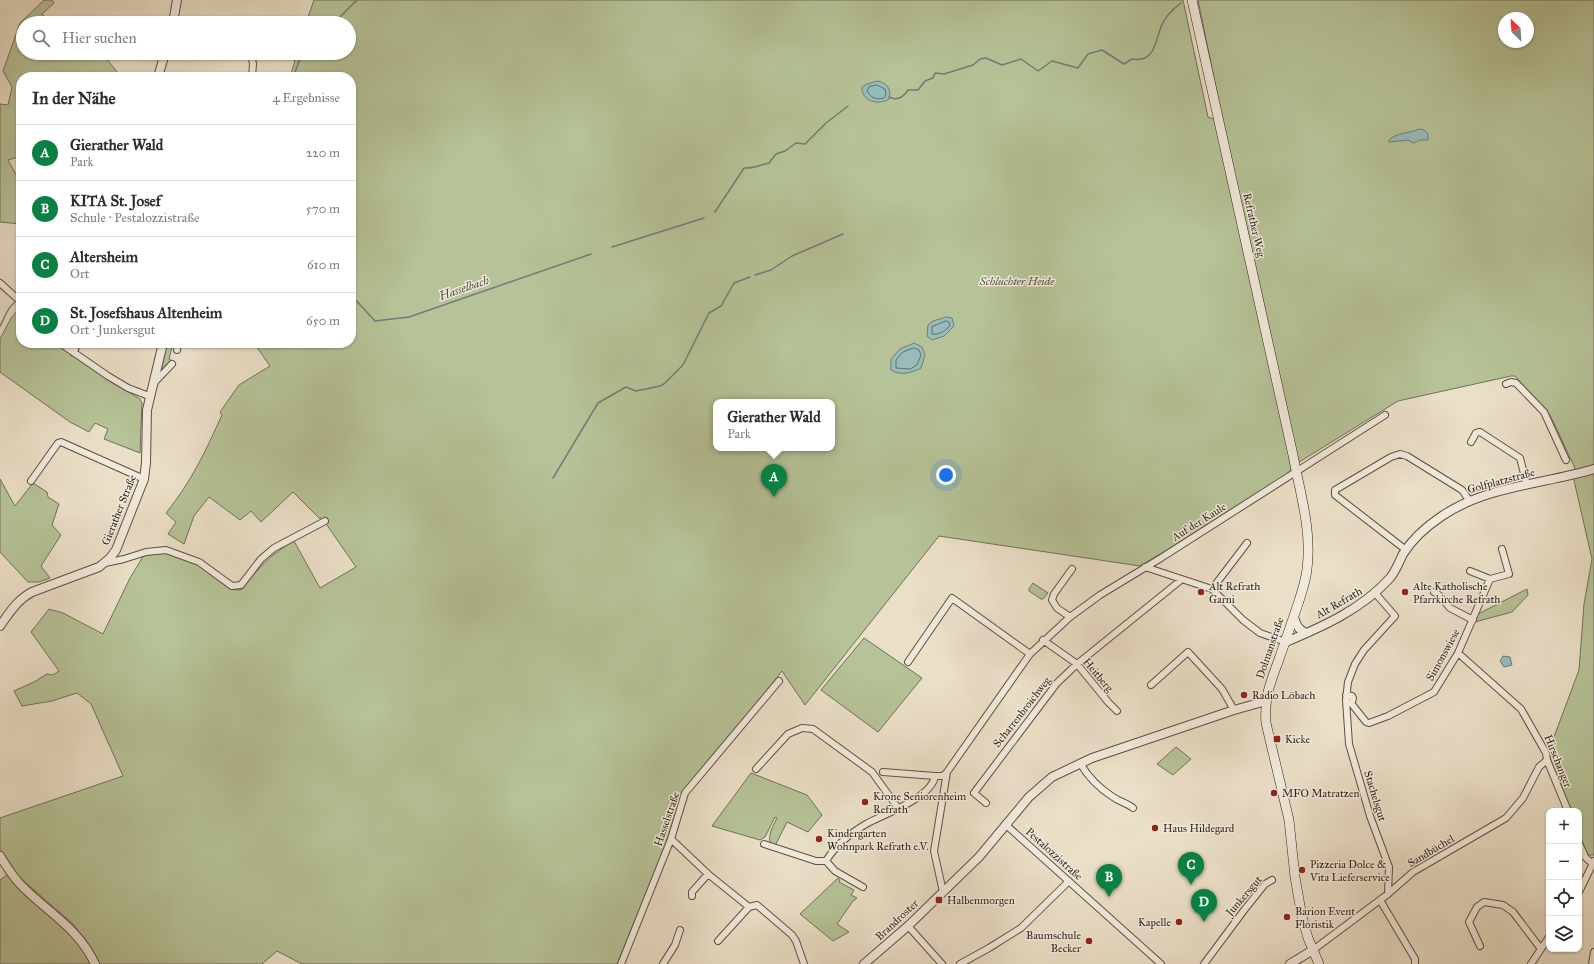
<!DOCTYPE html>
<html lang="de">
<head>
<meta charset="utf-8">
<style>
	:root { --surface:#fff; --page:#f2f2f3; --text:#2b2b33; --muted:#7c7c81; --line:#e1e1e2; --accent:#0b8043 }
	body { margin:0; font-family:"IM FELL Great Primer",serif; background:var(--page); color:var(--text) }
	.controls { position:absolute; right:12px; bottom:12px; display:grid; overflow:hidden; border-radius:8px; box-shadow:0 1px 3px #0004 }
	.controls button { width:36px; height:36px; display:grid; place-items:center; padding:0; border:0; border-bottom:1px solid var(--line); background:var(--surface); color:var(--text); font:20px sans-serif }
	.compass { position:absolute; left:1498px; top:12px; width:36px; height:36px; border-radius:50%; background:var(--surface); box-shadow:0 1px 3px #0004; rotate:335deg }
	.you { position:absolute; left:946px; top:475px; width:14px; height:14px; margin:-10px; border:3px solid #fff; border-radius:50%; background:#1a73e8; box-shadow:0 0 0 6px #1a73e833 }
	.badge { display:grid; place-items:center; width:26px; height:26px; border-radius:50%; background:var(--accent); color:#fff; font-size:13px; font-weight:700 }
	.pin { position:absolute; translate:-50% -33px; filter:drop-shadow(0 1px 2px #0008) }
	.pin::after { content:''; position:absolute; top:21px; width:14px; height:12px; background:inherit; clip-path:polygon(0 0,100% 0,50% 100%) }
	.popup { position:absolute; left:713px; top:399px; width:122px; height:52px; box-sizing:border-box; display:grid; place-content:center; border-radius:8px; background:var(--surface); filter:drop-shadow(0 1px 3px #0005); font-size:13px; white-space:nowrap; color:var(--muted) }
	.popup b { font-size:15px; color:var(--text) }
	.popup::after { content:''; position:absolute; left:50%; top:100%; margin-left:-8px; border:8px solid transparent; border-top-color:var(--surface) }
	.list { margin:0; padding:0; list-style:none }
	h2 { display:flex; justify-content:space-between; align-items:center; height:52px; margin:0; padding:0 16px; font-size:17px }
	h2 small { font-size:13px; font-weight:400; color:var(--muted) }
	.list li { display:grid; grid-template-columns:26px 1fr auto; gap:12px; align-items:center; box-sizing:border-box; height:56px; padding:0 16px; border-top:1px solid var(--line) }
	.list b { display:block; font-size:15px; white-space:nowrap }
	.list p { margin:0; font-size:13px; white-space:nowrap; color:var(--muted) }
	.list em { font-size:13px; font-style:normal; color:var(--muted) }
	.icon { flex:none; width:22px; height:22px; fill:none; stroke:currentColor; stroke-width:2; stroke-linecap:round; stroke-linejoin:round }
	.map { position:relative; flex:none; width:1594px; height:964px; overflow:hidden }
	.search { position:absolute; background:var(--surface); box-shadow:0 1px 3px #0004; left:16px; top:16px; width:340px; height:44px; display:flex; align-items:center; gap:10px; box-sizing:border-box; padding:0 14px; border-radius:22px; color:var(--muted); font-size:15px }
	.panel { position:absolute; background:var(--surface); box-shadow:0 1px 3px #0004; left:16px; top:72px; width:340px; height:276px; border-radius:16px }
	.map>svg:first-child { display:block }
	.green { fill:#b6c297; stroke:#727058; fill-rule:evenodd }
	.water { fill:#98bcb9; stroke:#6e7d79 }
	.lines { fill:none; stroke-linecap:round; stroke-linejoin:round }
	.shore { stroke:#636e69; stroke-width:1 }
	.stream { stroke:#6e7d79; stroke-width:1.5 }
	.minor-casing { stroke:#5d4f44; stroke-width:8 }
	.tertiary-casing { stroke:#5d4f44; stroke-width:10 }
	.secondary-casing { stroke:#2e1f19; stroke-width:10 }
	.minor { stroke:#f1eadb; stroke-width:6 }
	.tertiary { stroke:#f1eadb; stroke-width:8 }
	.secondary { stroke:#f1eadb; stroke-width:9 }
	.poi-dot { fill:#8f2418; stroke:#f1eadb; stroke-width:1.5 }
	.labels { text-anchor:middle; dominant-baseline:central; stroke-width:3; stroke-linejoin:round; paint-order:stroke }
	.street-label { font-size:11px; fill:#2e1f19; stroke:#f1eadb }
	.park-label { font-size:11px; font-style:italic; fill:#57503f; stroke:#f1eadb }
	.poi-label { font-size:11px; fill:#2e1f19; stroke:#f1eadb; text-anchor:start }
	.water-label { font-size:12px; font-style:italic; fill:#4e4e49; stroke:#f1eadb }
</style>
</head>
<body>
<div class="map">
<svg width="1594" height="964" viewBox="0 0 1594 964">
	<rect width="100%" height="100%" fill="#eadfc7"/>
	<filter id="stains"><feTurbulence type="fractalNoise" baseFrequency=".005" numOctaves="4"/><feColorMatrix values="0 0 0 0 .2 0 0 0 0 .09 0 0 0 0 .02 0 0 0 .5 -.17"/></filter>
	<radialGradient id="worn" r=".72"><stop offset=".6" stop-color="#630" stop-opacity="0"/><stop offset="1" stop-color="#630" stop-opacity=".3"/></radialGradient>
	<path class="green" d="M44 0H52L54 3 42 14 49 23H23V53H102L121 77H21V156L8 160 21 184V224L0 222V104L8 105 12 87 3 71 20 23Z
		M314 0H1183L1208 117 1223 122 1198 0H1594V855H1588C1578 844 1579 825 1579 811H1569L1548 760V753L1579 670 1584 604 1592 559 1573 476 1575 468 1550 415 1515 376H1511L1398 401 1296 464 1286 475 1162 553 1140 566 939 536 805 705 782 671 700 775 684 792 666 845 617 964H302L277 951 262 964H100L90 947 73 924 19 877 8 862 0 849V818L123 776 91 704 77 693 52 701 22 706 14 691 34 682 47 674 53 675 59 671 31 632 49 609 63 613 103 634 130 578 144 555 164 552 198 565 230 589 241 590C260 567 268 556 294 541L320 588 356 567 324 521 321 518H319L293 492 261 522 251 511 240 520 209 497 194 516 184 544 168 534 176 522 166 513C192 481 205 452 222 415L220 412 239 385 270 366 254 343H351V77H290L295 61 293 59 295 53H349V23H306ZM1504 18H1528V42H1504ZM716 402H832V448H716Z
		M19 309 21 313V343H55L105 378 140 399 142 403 140 453 104 439 108 429 95 423 89 432 70 422 0 372V339L11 318Z
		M167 343H173L169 359 171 360 161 371Z
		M0 479 15 506 33 483 47 492 48 497 59 504 52 525 61 535 41 566 50 578 39 582H28L0 552Z
		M1033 583 1048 593 1043 599H1041L1029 591V589Z
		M1527 589 1528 595 1512 612 1475 622 1473 621 1478 614Z
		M864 638 922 678 878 732 821 690Z
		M1176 747 1191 759 1173 775 1157 764Z
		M751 773 807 795 822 815 808 832 787 822 775 846 771 844C767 836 773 826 777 818L775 817 765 837 760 840 712 826Z
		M7 875 25 894 71 934 92 964H0V880Z
		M838 878 840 880 839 882 854 890 851 895 857 898 853 901 837 924 849 932 833 941 800 914Z"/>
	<path class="water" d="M877 81C887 82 892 90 889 99 879 106 861 101 862 87L867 84Z
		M1419 129 1424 130 1428 134V140H1420L1414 143 1408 140 1389 142V140C1398 132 1408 134 1419 129Z
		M946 317 952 318 954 326 944 336 932 340 927 336 928 325 933 321Z
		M914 343 922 347 925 355 921 368C911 373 901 376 891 370V359L900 349Z
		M1503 656 1510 657 1512 665 1504 667 1500 661Z"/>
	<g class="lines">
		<path class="shore" d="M877 85 885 89 886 95 884 98C876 100 871 98 867 91L869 87Z
			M946 321 949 322 950 325C946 331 939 335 932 334V327Z
			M914 348 919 350 921 355 917 365 910 369 896 368V360L903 352Z"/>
		<path class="stream" d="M334 23 357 0
			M293 77 300 59 305 53
			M889 97C897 101 903 98 908 90H918L925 81 933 78 935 73 944 74 973 65 980 59 986 58 1002 65 1021 59 1038 71 1052 61 1078 68 1088 54 1102 50 1124 64 1132 59C1155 63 1155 42 1161 27 1164 18 1173 9 1181 3
			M715 212 744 168C753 169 760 165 769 163L776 154 785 151 796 143 805 144 826 123 848 106
			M612 247 704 218
			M755 275 771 270 792 256 843 234
			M351 295 375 321 409 317 591 254
			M0 326C5 318 6 309 14 303
			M553 478 598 403 626 387 636 391 660 386 664 384 683 365 709 313 721 306 734 283 750 277"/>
		<g class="minor-casing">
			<path id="minor" d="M251 53 253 64 252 77
				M0 283 21 302
				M60 343 108 376 128 388 149 396
				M177 350 178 343
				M74 353 77 343
				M153 384 172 364
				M1506 384 1511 382 1516 383 1544 412 1566 460
				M1471 442 1476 433 1480 432 1520 458 1527 485
				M31 481 58 443 61 442 144 479
				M1406 550 1335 495V490L1391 457 1400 454 1407 456 1462 490 1469 500
				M105 563 124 559 146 552 166 550 199 562 232 586 241 585 261 559 274 548 325 521
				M1145 567 1212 589 1243 620 1260 633 1286 642
				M1470 571 1490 579
				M1212 589 1247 543
				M1434 592 1439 595 1450 608 1473 620
				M1375 593 1395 616 1364 650 1355 664 1348 682 1346 700 1349 744 1370 816 1389 867 1388 894
				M1070 617 1057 608 1052 600 1054 594 1072 569
				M1043 640 1077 664 1108 702 1117 711
				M1458 653 1521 709 1546 753 1547 760 1568 811
				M908 662 952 598 1030 654
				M1151 685 1188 652 1222 689 1234 710
				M1346 695 1352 696 1353 698 1352 702 1348 703
				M1351 703 1366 722 1369 723 1388 716 1434 692 1458 653 1490 579 1509 574 1502 549
				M1080 763C1088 777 1099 788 1113 797 1120 802 1127 803 1133 808
				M756 769 788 734 802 728 813 729 872 772 898 808
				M883 772 935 776H943L947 772
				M986 803 974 793 1057 683 1077 664 1181 580
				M1005 824 1161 964
				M671 839 708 874 749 907 757 905 792 935 796 941 804 964
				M1579 843 1585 857 1594 865
				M764 844 816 861H826L835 871 863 887
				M826 861C835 846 851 833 866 824 884 814 932 798 935 776
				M943 892 934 851 947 772 1030 654 1070 617 1100 595 1161 558 1385 415
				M1579 892 1594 861
				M692 896V892L708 874
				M1380 900 1415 959V964
				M908 926 942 964
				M718 941 749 907
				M1480 946 1469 922 1477 907 1484 902 1503 905 1513 912 1541 949
				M1313 950 1388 894 1413 872 1506 818 1523 798 1539 767 1547 760
				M621 964 671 839 685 793 779 681
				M663 964 675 945 680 930
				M960 964 989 948 1021 928 1069 881
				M1204 964 1245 909 1265 884 1272 880
				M1531 964 1549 937
				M1592 964 1594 952"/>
		</g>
		<g class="tertiary-casing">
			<path id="tertiary" d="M173 23 177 0
				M158 77 165 53
				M1294 617C1296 624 1298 630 1306 633
				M0 626C10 612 17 600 32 592L99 567 110 558 116 550 144 479 146 463 147 410 163 343
				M1286 642C1324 626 1362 609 1390 578 1396 571 1399 562 1403 554 1413 538 1427 526 1442 516 1486 486 1544 484 1594 469
				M0 856C7 867 14 879 24 888 50 914 79 929 95 964
				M864 964 908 926 979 857 1029 797 1052 777 1092 758 1234 710 1266 701
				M1290 964 1313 950"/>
		</g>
		<g class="secondary-casing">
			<path id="secondary" d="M1192 0 1293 455C1300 493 1312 530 1307 569 1306 580 1302 591 1299 601 1292 622 1285 642 1278 662 1270 683 1264 699 1266 723L1289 820 1295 877 1302 917 1308 938 1319 964"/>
		</g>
		<use href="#minor" class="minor"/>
		<use href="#tertiary" class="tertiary"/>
		<use href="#secondary" class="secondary"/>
	</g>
	<g class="poi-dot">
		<circle cx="1201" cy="592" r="4"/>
		<circle cx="1405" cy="592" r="4"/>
		<circle cx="1244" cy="695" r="4"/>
		<rect x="1273" y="735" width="8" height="8" rx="2"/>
		<circle cx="1274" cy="793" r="4"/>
		<circle cx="865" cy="802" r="4"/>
		<circle cx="1155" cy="828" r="4"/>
		<circle cx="819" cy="839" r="4"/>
		<circle cx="1302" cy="870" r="4"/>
		<rect x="935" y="896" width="8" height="8" rx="2"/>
		<circle cx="1287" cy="917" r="4"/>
		<circle cx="1179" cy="922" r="4"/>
		<circle cx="1089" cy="941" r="4"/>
	</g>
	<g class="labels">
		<g class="street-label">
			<text transform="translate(1254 225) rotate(77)">Refrather Weg</text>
			<text transform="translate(1501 481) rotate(-15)">Golfplatzstraße</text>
			<text transform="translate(119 510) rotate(-68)">Gierather Straße</text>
			<text transform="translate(1199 522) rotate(-32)">Auf der Kaule</text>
			<text transform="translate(1339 603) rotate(-30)">Alt Refrath</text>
			<text transform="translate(1270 648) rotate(-71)">Dolmanstraße</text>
			<text transform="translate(1443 655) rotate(-61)">Simonswiese</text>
			<text transform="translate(1098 675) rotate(50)">Heitberg</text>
			<text transform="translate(1022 712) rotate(-52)">Scharrenbroichweg</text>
			<text transform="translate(1558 761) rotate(68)">Hirschanger</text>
			<text transform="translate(1375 796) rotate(73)">Stachelsgut</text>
			<text transform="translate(667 819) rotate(-71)">Hasselstraße</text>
			<text transform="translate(1431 851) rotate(-31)">Sandbüchel</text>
			<text transform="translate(1054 854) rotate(42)">Pestalozzistraße</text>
			<text transform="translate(1244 896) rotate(-49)">Junkersgut</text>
			<text transform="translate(897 920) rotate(-43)">Brandroster</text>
		</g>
		<g class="park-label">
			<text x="1017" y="281">Schluchter Heide</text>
		</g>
		<g class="poi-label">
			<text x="1209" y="586">Alt Refrath<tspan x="1209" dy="13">Garni</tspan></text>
			<text x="1413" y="586">Alte Katholische<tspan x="1413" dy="13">Pfarrkirche Refrath</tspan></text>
			<text x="1252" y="695">Radio Löbach</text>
			<text x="1285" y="739">Kicke</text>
			<text x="1282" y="793">MFO Matratzen</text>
			<text x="873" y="796">Krone Seniorenheim<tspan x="873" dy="13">Refrath</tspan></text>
			<text x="1163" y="828">Haus Hildegard</text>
			<text x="827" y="833">Kindergarten<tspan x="827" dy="13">Wohnpark Refrath e.V.</tspan></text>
			<text x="1310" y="864">Pizzeria Dolce &amp;<tspan x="1310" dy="13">Vita Lieferservice</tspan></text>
			<text x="947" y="900">Halbenmorgen</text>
			<text x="1295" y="911">Barion Event<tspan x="1295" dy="13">Floristik</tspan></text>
			<text x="1171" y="922" text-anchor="end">Kapelle</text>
			<text x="1081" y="935" text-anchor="end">Baumschule<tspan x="1081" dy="13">Becker</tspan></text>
		</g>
		<g class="water-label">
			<text transform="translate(464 288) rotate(-19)">Hasselbach</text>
		</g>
	</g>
	<rect width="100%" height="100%" filter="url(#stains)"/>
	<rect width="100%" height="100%" fill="url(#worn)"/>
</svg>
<div class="controls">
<button>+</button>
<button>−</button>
<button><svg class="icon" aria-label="locate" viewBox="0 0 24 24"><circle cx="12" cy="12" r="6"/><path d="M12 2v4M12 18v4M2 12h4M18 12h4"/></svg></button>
<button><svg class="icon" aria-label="layers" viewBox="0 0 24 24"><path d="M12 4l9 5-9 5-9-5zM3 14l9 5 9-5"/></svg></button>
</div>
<svg class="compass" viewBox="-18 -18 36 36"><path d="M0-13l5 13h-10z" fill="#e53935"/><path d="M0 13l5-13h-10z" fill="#7c7c81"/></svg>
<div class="you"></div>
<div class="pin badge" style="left:774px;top:497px">A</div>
<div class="popup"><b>Gierather Wald</b>Park</div>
<div class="pin badge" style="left:1109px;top:897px">B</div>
<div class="pin badge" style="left:1191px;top:885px">C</div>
<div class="pin badge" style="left:1204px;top:922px">D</div>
<div class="search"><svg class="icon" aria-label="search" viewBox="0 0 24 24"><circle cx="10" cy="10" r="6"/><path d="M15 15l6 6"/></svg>Hier suchen</div>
<section class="panel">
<h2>In der Nähe<small>4 Ergebnisse</small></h2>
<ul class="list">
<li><span class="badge">A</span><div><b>Gierather Wald</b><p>Park</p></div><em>220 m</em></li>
<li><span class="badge">B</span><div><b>KITA St. Josef</b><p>Schule · Pestalozzistraße</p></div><em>570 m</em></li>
<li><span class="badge">C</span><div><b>Altersheim</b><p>Ort</p></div><em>610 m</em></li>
<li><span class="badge">D</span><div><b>St. Josefshaus Altenheim</b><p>Ort · Junkersgut</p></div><em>650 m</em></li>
</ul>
</section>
</div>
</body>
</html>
